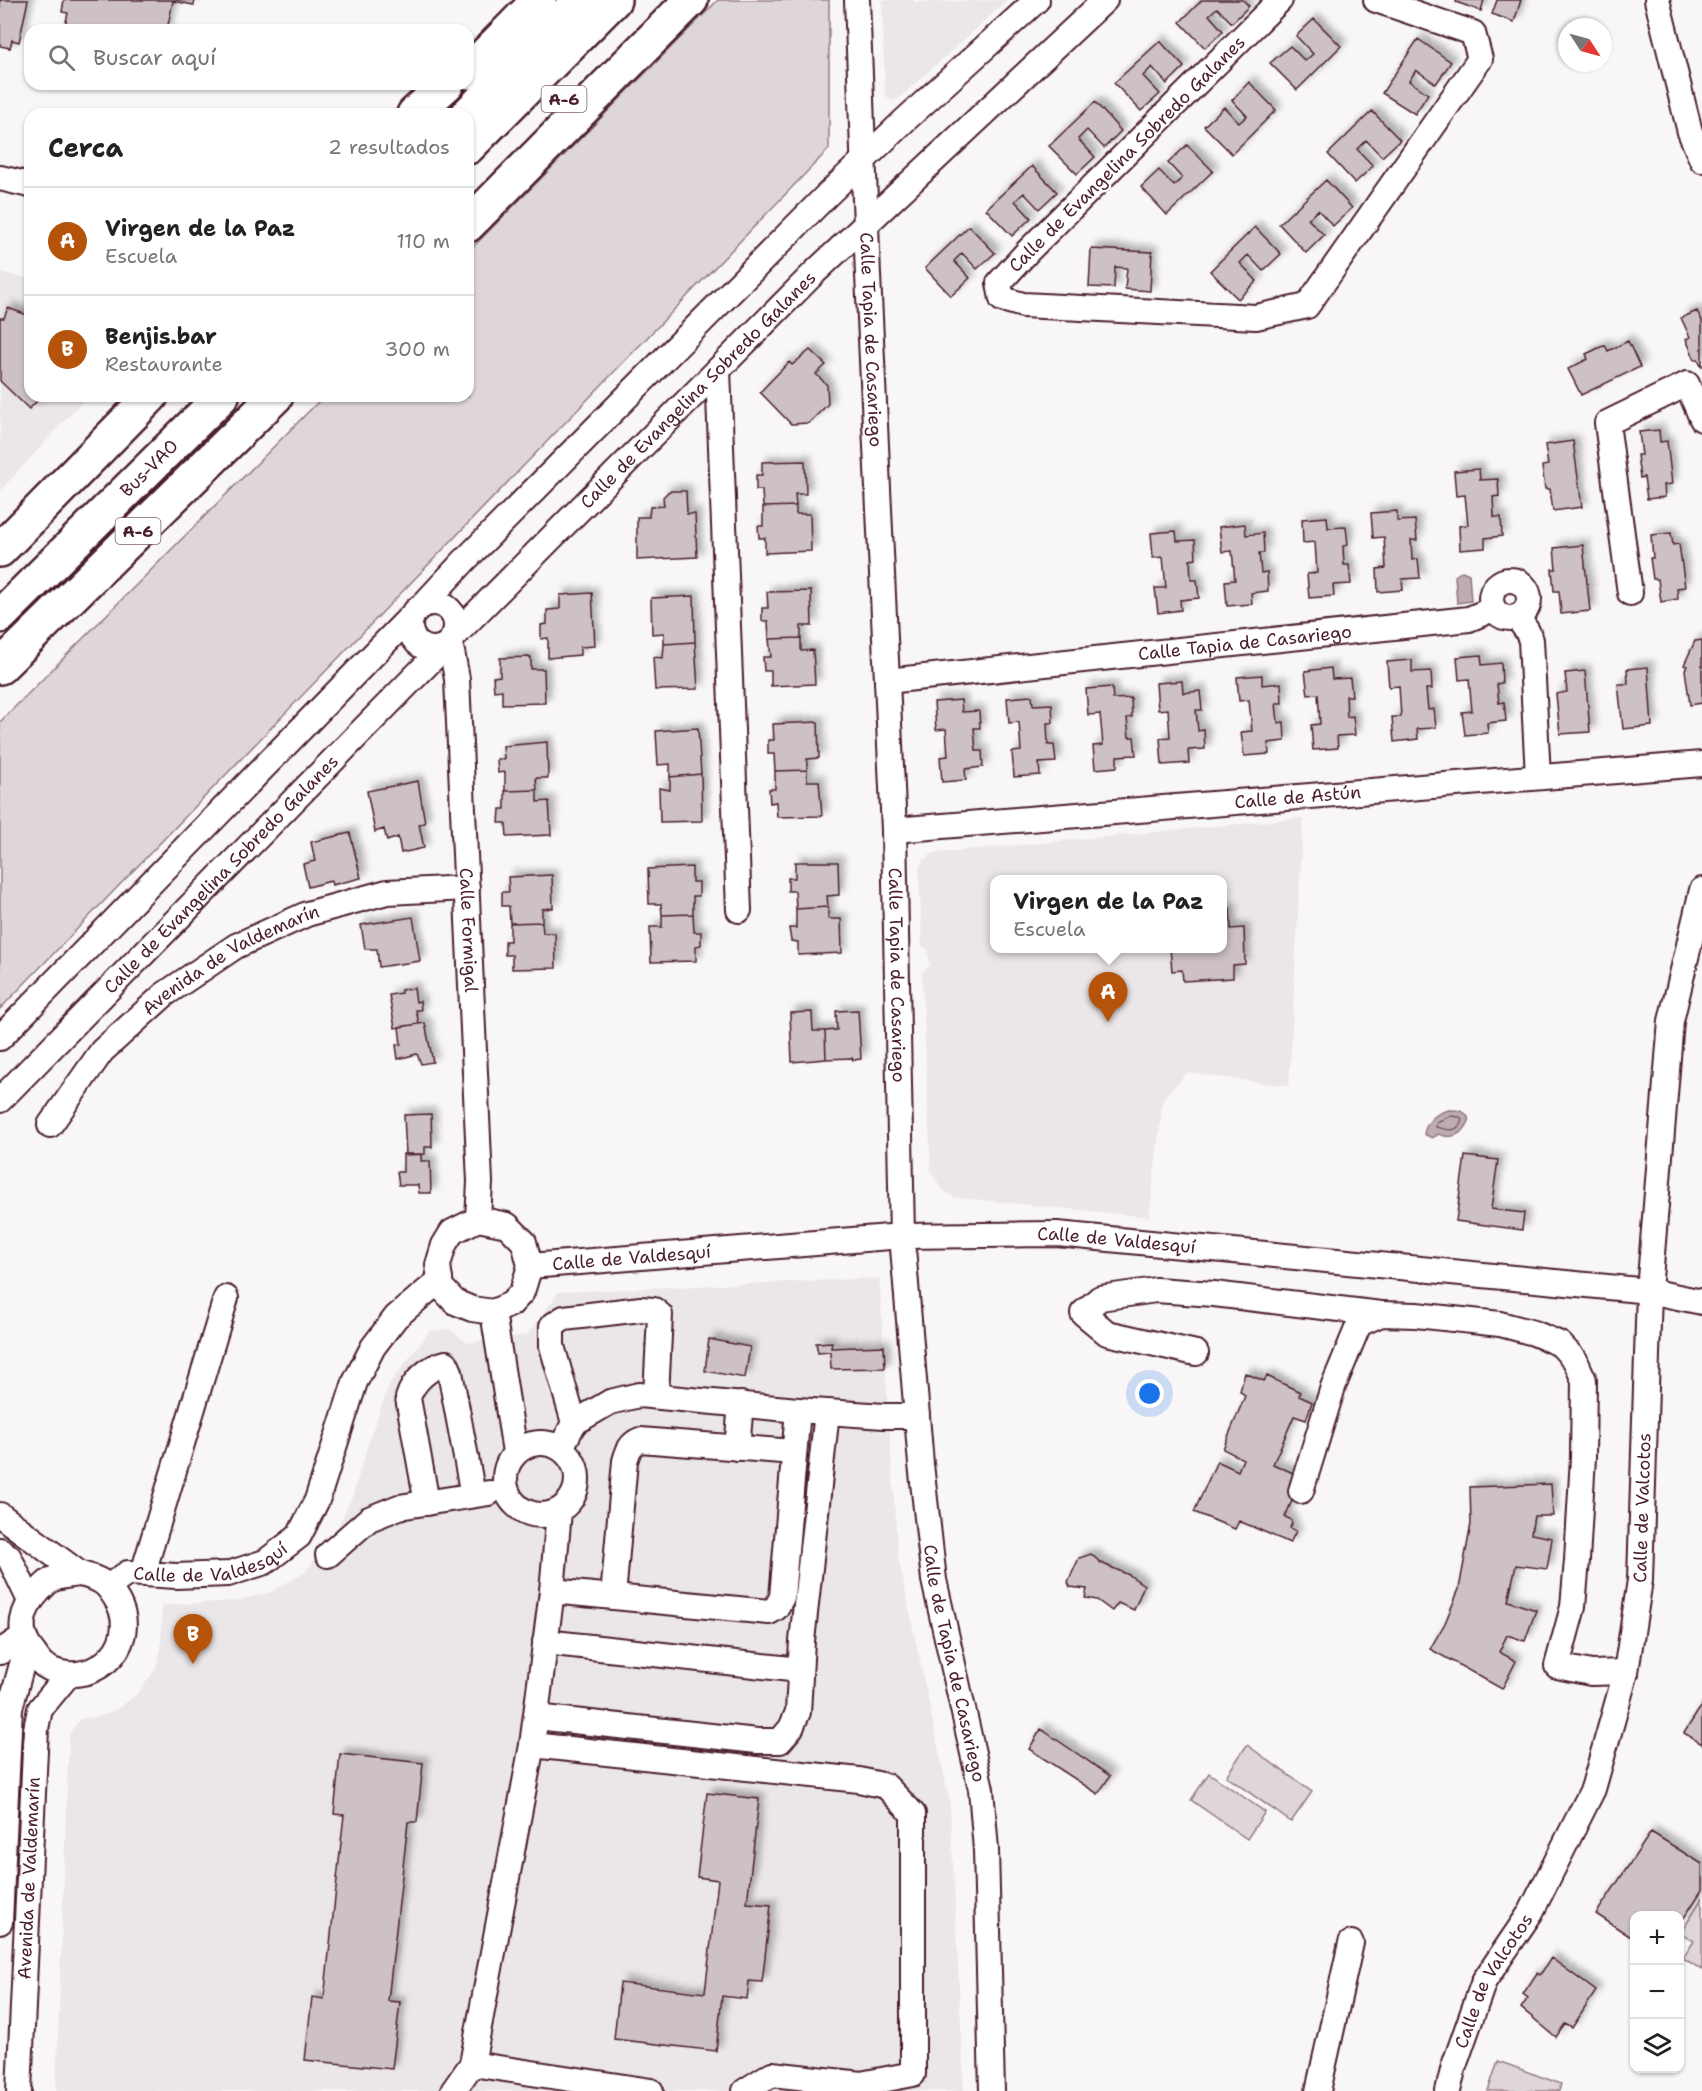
<!DOCTYPE html>
<html lang="es">
<head>
<meta charset="utf-8">
<style>
	:root { --surface:#fff; --page:#f6f6f6; --text:#222; --muted:#767676; --line:#e0e0e0; --accent:#b45309 }
	body { margin:0; font-family:"Shantell Sans",sans-serif; background:var(--page); color:var(--text) }
	.controls { position:absolute; right:18px; bottom:18px; display:grid; overflow:hidden; border-radius:12px; box-shadow:0 2px 4px #0004 }
	.controls button { width:54px; height:54px; display:grid; place-items:center; padding:0; border:0; border-bottom:2px solid var(--line); background:var(--surface); color:var(--text); font:30px sans-serif }
	.compass { position:absolute; left:1558px; top:18px; width:54px; height:54px; border-radius:50%; background:var(--surface); box-shadow:0 2px 4px #0004; rotate:126deg }
	.you { position:absolute; left:1150px; top:1394px; width:21px; height:21px; margin:-15px; border:4px solid #fff; border-radius:50%; background:#1a73e8; box-shadow:0 0 0 9px #1a73e833 }
	.badge { display:grid; place-items:center; width:39px; height:39px; border-radius:50%; background:var(--accent); color:#fff; font-size:20px; font-weight:700 }
	.pin { position:absolute; translate:-50% -50px; filter:drop-shadow(0 2px 3px #0008) }
	.pin::after { content:''; position:absolute; top:32px; width:21px; height:18px; background:inherit; clip-path:polygon(0 0,100% 0,50% 100%) }
	.popup { position:absolute; left:990px; top:875px; width:237px; height:78px; box-sizing:border-box; display:grid; place-content:center; border-radius:12px; background:var(--surface); filter:drop-shadow(0 2px 4px #0005); font-size:20px; white-space:nowrap; color:var(--muted) }
	.popup b { font-size:22px; color:var(--text) }
	.popup::after { content:''; position:absolute; left:50%; top:100%; margin-left:-12px; border:12px solid transparent; border-top-color:var(--surface) }
	.list { margin:0; padding:0; list-style:none }
	h2 { display:flex; justify-content:space-between; align-items:center; height:78px; margin:0; padding:0 24px; font-size:26px }
	h2 small { font-size:20px; font-weight:400; color:var(--muted) }
	.list li { display:grid; grid-template-columns:39px 1fr auto; gap:18px; align-items:center; box-sizing:border-box; height:108px; padding:0 24px; border-top:2px solid var(--line) }
	.list b { display:block; font-size:22px; white-space:nowrap }
	.list p { margin:0; font-size:20px; white-space:nowrap; color:var(--muted) }
	.list em { font-size:20px; font-style:normal; color:var(--muted) }
	.icon { flex:none; width:33px; height:33px; fill:none; stroke:currentColor; stroke-width:2; stroke-linecap:round; stroke-linejoin:round }
	.map { position:relative; flex:none; width:1702px; height:2091px; overflow:hidden }
	.search { position:absolute; background:var(--surface); box-shadow:0 2px 4px #0004; left:24px; top:24px; width:450px; height:66px; display:flex; align-items:center; gap:15px; box-sizing:border-box; padding:0 21px; border-radius:18px; color:var(--muted); font-size:22px }
	.panel { position:absolute; background:var(--surface); box-shadow:0 2px 4px #0004; left:24px; top:108px; width:450px; height:294px; border-radius:18px }
	.map>svg:first-child { display:block }
	.built { fill:#ebe6e8; fill-rule:evenodd }
	.green { fill:#ded6d9; stroke:#947a82; stroke-width:1.5 }
	.water { fill:#bdadb0; stroke:#8f747b; stroke-width:1.5 }
	.lines { fill:none; stroke-linecap:round; stroke-linejoin:round }
	.shore { stroke:#785860; stroke-width:1.5 }
	.building { fill:#cdc1c4; stroke:#4a1f2b; stroke-width:1.5; filter:url(#shadow) }
	.minor-casing { stroke:#4a1f2b; stroke-width:28 }
	.highway-casing { stroke:#4a1f2b; stroke-width:38 }
	.minor { stroke:#fff; stroke-width:24 }
	.highway { stroke:#fff; stroke-width:33 }
	.labels { text-anchor:middle; dominant-baseline:central; stroke-width:4.5; stroke-linejoin:round; paint-order:stroke }
	.shield { fill:#fff; stroke:#80626b; stroke-width:1.5 }
	.shield-label { font-size:16px; font-weight:bold; fill:#4a1f2b }
	.street-label { font-size:18px; fill:#4a1f2b; stroke:#fff }
</style>
</head>
<body>
<div class="map">
<svg width="1702" height="2091" viewBox="0 0 1702 2091">
	<defs>
		<filter id="shadow"><feDropShadow dx="5.5" dy="-5.5" stdDeviation="3" flood-color="#0004"/></filter>
	</defs>
	<rect width="100%" height="100%" fill="#f8f6f7"/>
	<filter id="ink" filterUnits="userSpaceOnUse"><feTurbulence type="fractalNoise" baseFrequency=".0167" numOctaves="2"/><feDisplacementMap in="SourceGraphic" scale="12" xChannelSelector="R" yChannelSelector="G"/><feConvolveMatrix kernelMatrix="1 2 1 2 8 2 1 2 1" color-interpolation-filters="sRGB"/></filter>
	<g filter="url(#ink)">
		<path class="built" d="M882 0H914V2L1008 0 899 98 892 101 885 94Z
			M0 272 30 279V396H87L0 491Z
			M1303 818 1289 1086 1187 1073 1163 1098 1149 1217 953 1197 942 1189 931 1172 922 972 930 965 928 949 922 946 919 868 924 860 934 853ZM994 880H1222V948H994Z
			M879 1278 898 1557 950 1803 964 2091H56L69 1734 80 1719 102 1716 119 1708 137 1694 155 1670 161 1649 162 1605 237 1601 271 1592 305 1572 331 1539 352 1498 372 1432 390 1383 430 1331 449 1329 468 1343 527 1335 559 1292Z"/>
		<path class="green" d="M718 0H829V149L0 1009V722L324 396H468V252Z
			M1247 1745 1312 1792 1291 1822 1226 1776Z
			M1209 1773 1265 1812 1247 1839 1191 1800Z
			M1702 1898V1970L1683 1958 1694 1941 1680 1933Z
			M1498 2061 1561 2084 1559 2091H1488Z"/>
		<path class="water" d="M1462 571 1469 574 1471 601 1457 603 1455 576Z
			M1449 1110C1458 1110 1467 1110 1469 1121 1464 1134 1451 1140 1439 1134L1432 1138 1424 1134C1426 1121 1436 1113 1449 1110Z"/>
		<g class="lines">
			<path class="shore" d="M1450 1116 1460 1117 1462 1119C1459 1134 1447 1130 1436 1127L1437 1122Z"/>
		</g>
		<path class="building" d="M0 0H28L19 42 12 40 10 48 0 46Z
			M64 0H195L194 5 173 1 167 30H64L68 13 62 12Z
			M1202 0H1243L1249 6 1232 23 1217 8 1209 15 1223 31 1205 48 1180 22Z
			M1457 0H1484L1481 11 1456 2Z
			M1497 0H1521L1514 22 1492 14Z
			M1314 19 1341 46 1297 90 1270 63 1290 46 1305 61 1313 54 1296 36Z
			M1418 39 1451 62 1436 84 1416 70 1409 81 1428 94 1415 114 1382 93Z
			M1160 41 1184 67 1167 84 1152 67 1143 76 1160 94 1141 111 1114 83Z
			M1249 82 1276 110 1232 154 1204 126 1224 107 1239 123 1247 116 1232 100Z
			M1095 102 1121 131 1104 148 1087 130 1078 139 1095 157 1077 174 1049 146Z
			M1372 111 1400 140 1382 157 1366 140 1357 149 1373 166 1355 183 1328 154Z
			M1187 145 1213 171 1167 215 1141 187 1159 170 1174 186 1182 178 1168 163Z
			M1032 166 1057 192 1039 209 1024 193 1015 201 1031 218 1012 236 986 209Z
			M1326 180 1352 208 1333 226 1318 210 1308 219 1324 235 1306 253 1279 224Z
			M969 226 995 253 977 269 962 253 954 261 970 278 951 296 925 268Z
			M1255 227 1281 254 1263 271 1248 255 1240 263 1257 281 1238 299 1210 271Z
			M1091 249 1152 252 1150 291 1125 289 1127 268 1115 267 1114 288 1089 287Z
			M8 308 30 316 27 327 30 331V396H42L29 409 0 381V318H4Z
			M1697 311 1702 321V367L1698 359 1695 360 1686 339 1690 337 1681 318Z
			M1628 341 1640 367 1581 395 1568 369 1588 359 1586 354 1605 345 1608 351Z
			M810 350 826 365 816 374 827 385 828 404 809 423 791 424 760 392 789 362 792 365Z
			M1659 430 1660 442 1667 441 1672 484 1664 485 1665 497 1647 499 1644 477 1640 478 1637 455H1642L1639 432Z
			M1573 441 1582 507 1553 511 1550 489H1545L1542 466 1548 465 1545 445Z
			M805 461 806 494H795L796 506 763 507 762 490H756V475H762V462Z
			M1479 469 1480 480 1498 479 1499 496 1493 497 1494 517H1501L1502 536 1485 538V548L1460 550 1459 526 1468 525 1465 495 1456 496 1454 471Z
			M669 491H686L687 514H695L697 557 637 560V517H649L650 507 664 506 663 497Z
			M796 506V514H810L811 551 765 553V538H759L758 526H763V507Z
			M1397 511V521L1415 520 1417 540H1411L1412 560 1418 559 1420 578 1402 579 1403 590 1378 592 1377 569 1386 568 1384 537 1373 538 1371 513Z
			M1327 517 1328 528 1346 527 1348 545 1343 546 1344 565H1349L1351 584 1333 585 1334 596 1309 598 1307 574 1317 573 1315 542 1303 543 1302 519Z
			M1245 524 1246 535 1263 533 1264 553H1259L1261 573 1267 572 1268 591 1251 593 1252 604 1227 606 1225 581 1235 580 1232 551 1222 552 1219 527Z
			M1176 531 1177 541 1195 540 1196 559 1190 560 1191 580H1197L1199 598 1180 600 1181 610 1158 613 1155 588H1166L1163 557 1153 558 1151 533Z
			M1671 533 1673 545 1679 544 1685 587 1677 588 1678 599 1661 602 1658 579H1653L1650 558H1653L1651 535Z
			M1583 545 1590 611 1561 614 1559 591H1554L1552 569H1556L1554 548Z
			M811 591 812 626H801V638L769 639 768 621H762V608H768L767 592Z
			M592 593 595 646 580 647V655L548 658V638L541 639V625L547 624V610L560 609V595Z
			M694 596 695 642 664 644V633L652 634 651 598Z
			M801 638V651L813 650 815 684 771 686V671H764L763 657H771L769 639Z
			M1702 640V703L1690 705 1685 670 1687 666 1684 665 1695 641Z
			M695 642 698 689 655 690 653 657 663 658 664 644Z
			M1481 655 1482 665 1501 663 1502 683 1497 684 1499 703 1504 702 1506 721 1487 723 1488 733 1465 735 1462 712 1472 711 1469 679 1459 680 1457 657Z
			M531 657V669H544L545 703 502 704V690L494 691 493 677 500 676V658Z
			M1412 660V672L1431 671 1432 689H1426L1428 710 1434 709 1436 728 1417 729 1418 739 1394 742 1392 717H1401L1399 686 1389 687 1387 662Z
			M1648 667 1652 726 1623 729 1618 684H1628L1627 669Z
			M1331 668 1332 679 1350 678 1352 696H1346L1347 717 1353 716 1355 735 1337 736 1338 748 1313 750 1311 725 1320 724 1318 694 1308 695 1305 671Z
			M1585 671 1590 732 1560 734 1556 694 1567 692 1565 673Z
			M1262 675V685L1281 683 1282 703H1276L1278 723 1284 722 1285 741 1268 743 1269 754 1244 756 1241 732 1252 731 1249 700 1239 701 1237 677Z
			M1182 681 1183 693 1200 691 1202 710H1196L1198 731 1204 730 1205 749 1188 750 1189 763 1162 765 1160 738 1170 737 1168 709 1158 710 1156 683Z
			M1112 687 1113 699 1131 698 1132 717 1127 718 1129 737H1134L1136 755 1117 756V767L1095 769 1093 746 1103 745 1100 714 1088 715 1086 689Z
			M1032 696 1033 705 1052 704 1053 723H1047L1048 745H1054L1056 762 1039 763 1040 775 1014 777 1012 752 1021 751 1019 722 1009 723 1007 698Z
			M961 700 962 712 979 711 980 728H974L976 751H982L983 767 965 769 966 780 942 782 940 757 948 756 946 729 936 730 934 702Z
			M818 722 819 758 807 759V770L775 771 774 754H768V740H774L773 724Z
			M698 728 701 774 670 777V764L658 765 656 731Z
			M547 742 548 778H536L537 790 505 791V772L498 773 497 759H504L503 746Z
			M807 770V781H819L822 816 777 817 776 802 770 803 769 789H775V771Z
			M701 774 702 821 660 822 659 788 670 790V777Z
			M418 781 425 823 419 824 424 848 401 853 398 837 387 841 384 829 375 832 367 791Z
			M537 790V802L549 801 551 835 507 837 506 823H499L500 809H505V791Z
			M350 833 361 878 332 885 331 881 308 887 303 864 315 861 311 842Z
			M795 862H838L839 895 827 896 828 907 796 909 795 891H788V878H795Z
			M692 867V882H699V896H693V914L662 915 661 904H649L648 869Z
			M552 875 553 908 542 909V922L510 923 509 906H502V892H509L508 877Z
			M828 907V919H841L842 953 798 955V942L791 941 789 928H796V909Z
			M1230 908 1231 929 1244 928 1245 964 1233 965V978L1183 981 1182 970 1172 971 1170 948H1222V909Z
			M693 914 694 932H701V945L696 946V961L651 962 650 927H662V915Z
			M413 917 420 961 379 967 377 949H365L361 925Z
			M542 922 543 933H555L556 968 512 969V955H505V941H510V923Z
			M414 988 416 1002 420 1001 421 1010H416L419 1024 395 1028 389 995 401 993V990Z
			M858 1010 861 1059 853 1060 852 1058 826 1059 825 1031 837 1030 836 1011Z
			M812 1012 813 1031H825L826 1059 792 1062 790 1013Z
			M425 1023 433 1062 421 1064 417 1054 398 1059 396 1045 401 1044 399 1027Z
			M431 1114 432 1147H425V1154L406 1155 404 1115Z
			M403 1154H421V1161H430L431 1193H419L418 1185H399L397 1172H403Z
			M1465 1156 1498 1160 1491 1209 1524 1213 1522 1230 1456 1221Z
			M709 1339 750 1347 745 1378 705 1371Z
			M832 1342 831 1348 884 1346 885 1368 831 1369 830 1352 818 1353 816 1343Z
			M1245 1373 1264 1381 1267 1376 1300 1392 1299 1396 1312 1402 1306 1420 1294 1416 1273 1464 1302 1477 1285 1517 1290 1519 1292 1523 1290 1528 1296 1531 1290 1543 1239 1521 1235 1529 1194 1512 1217 1461 1238 1471 1243 1459 1223 1449 1245 1396 1240 1391Z
			M1551 1484 1553 1516H1534L1531 1534 1552 1538 1547 1569 1516 1565 1508 1601 1536 1610 1525 1641 1507 1635 1499 1652 1516 1661 1502 1689 1430 1649 1445 1623 1459 1589 1471 1524 1470 1487Z
			M1091 1554 1101 1563 1129 1575 1144 1585 1134 1610 1118 1603 1112 1611 1097 1600 1085 1598 1087 1589 1070 1587 1068 1582 1079 1558Z
			M1702 1705V1744L1684 1733Z
			M1041 1729 1110 1776 1098 1794 1029 1749Z
			M340 1754 423 1763 417 1822H408L388 2001 400 2002 392 2069 305 2060 312 1997 324 1999 344 1815 334 1814Z
			M707 1793 759 1799 747 1903 771 1905 762 1982 749 1981 747 1999 722 1996 716 2051 614 2039 620 1983 705 1993 718 1880 697 1877Z
			M1651 1832 1702 1864V1890L1680 1924V1916H1634V1939L1596 1914Z
			M1551 1958 1596 1991 1572 2028 1565 2024 1556 2037 1521 2008 1528 1998 1523 1994 1537 1973 1540 1975Z"/>
		<g class="lines">
			<g class="minor-casing">
				<g id="minor">
					<path id="s1" d="M857 0 868 275 894 830 902 1236 921 1464 934 1580 981 1789 986 1850 992 2091"/>
					<path d="M1280 0 1028 251 999 283 1002 299 1023 305 1256 317 1307 306 1480 59 1473 33 1376 0"/>
					<path d="M1657 0 1690 132 1702 160"/>
					<path d="M0 178 30 185"/>
					<path d="M718 370 739 910"/>
					<circle cx="1510" cy="599" r="19"/>
					<path d="M1630 593 1607 423 1687 384 1702 419"/>
					<circle cx="433" cy="626" r="23"/>
					<path d="M424 604 464 561 828 194 905 120 1037 0"/>
					<path d="M1517 617 1527 631 1531 640 1538 777"/>
					<path id="s2" d="M453 637 815 272 1105 0"/>
					<path id="s3" d="M450 641 457 679 480 1182 478 1219"/>
					<path id="s4" d="M887 681 1469 619 1493 609"/>
					<path id="s5" d="M894 830 1702 764"/>
					<path d="M0 1038 412 615"/>
					<path id="s6" d="M0 1100 444 647"/>
					<path id="s7" d="M50 1125 102 1051 165 994 236 946 307 914 387 892 467 888"/>
					<path d="M478 1219 507 1225 524 1242 530 1266 522 1292 511 1304 493 1312 472 1309 455 1302 441 1287 438 1265 444 1245 452 1232Z"/>
					<path id="s8" d="M530 1266 902 1236 1057 1234 1649 1291 1702 1302"/>
					<path d="M493 1312 515 1452"/>
					<path d="M1196 1353 1107 1333 1083 1313 1100 1298 1156 1290 1214 1294 1381 1314"/>
					<path d="M574 1423 552 1346V1326L564 1318 641 1309 654 1310 660 1315 656 1396"/>
					<circle cx="541" cy="1479" r="36"/>
					<path d="M561 1448 574 1423 610 1402 639 1395 798 1410 884 1416H917"/>
					<path d="M737 1448 741 1404"/>
					<path d="M1301 1491 1333 1387 1359 1324 1381 1314 1416 1315 1500 1324 1534 1333 1560 1344 1575 1360 1584 1380 1583 1457 1577 1560 1573 1607 1557 1666 1591 1673 1626 1672"/>
					<path d="M427 1503 408 1398C413 1381 429 1367 446 1363L450 1372 473 1495"/>
					<path d="M0 1515 80 1574"/>
					<path d="M0 1550 9 1557 30 1601"/>
					<path d="M328 1555 369 1519 399 1507 489 1493"/>
					<path d="M143 1573 226 1298"/>
					<path d="M80 1574C102 1579 107 1583 118 1602 142 1648 87 1693 45 1666 40 1663 36 1656 33 1652 15 1631 22 1609 39 1591 43 1587 48 1581 53 1579 61 1576 71 1575 80 1574Z"/>
					<path id="s9" d="M109 1586 128 1573 176 1576 228 1574 265 1562 299 1536 317 1500 355 1382 373 1347 396 1317 440 1280"/>
					<path d="M552 1591 769 1612 776 1608 782 1597 798 1410"/>
					<path d="M613 1597 625 1461C628 1451 630 1444 640 1440L794 1452"/>
					<path d="M545 1642 800 1670"/>
					<path d="M0 1652 24 1636"/>
					<path d="M536 1717 757 1741H780L791 1728 798 1712 802 1641 827 1412"/>
					<path d="M532 1745 859 1780 886 1786 913 1814V2074L861 2084 772 2074 745 2091"/>
					<path d="M0 1922 10 1708 27 1646"/>
					<path d="M472 2064 651 2091"/>
					<path id="s10" d="M19 2091 36 1729 40 1709 68 1675"/>
					<path d="M453 2091 472 2064 532 1745 552 1591 559 1511"/>
					<path d="M1318 2091 1351 1943"/>
					<path id="s11" d="M1448 2091 1454 2066 1484 1981 1531 1912 1593 1789 1626 1672 1640 1580 1649 1291 1671 1021 1702 890"/>
				</g>
			</g>
			<g class="highway-casing">
				<g id="highway">
					<path d="M468 72 539 0"/>
					<path d="M414 114 447 84"/>
					<path d="M468 114 580 0"/>
					<path d="M468 147 614 0"/>
					<path d="M468 225 691 0"/>
					<path d="M0 550 151 396"/>
					<path id="s12" d="M0 616 222 396"/>
					<path d="M0 667 276 396"/>
				</g>
			</g>
			<use href="#minor" class="minor"/>
			<use href="#highway" class="highway"/>
		</g>
	</g>
	<g class="labels">
		<g class="shield">
			<rect x="541.5" y="86" width="45" height="26" rx="4.5"/>
			<rect x="115.5" y="518" width="45" height="26" rx="4.5"/>
		</g>
		<g class="shield-label">
			<text x="564" y="99">A-6</text>
			<text x="138" y="531">A-6</text>
		</g>
		<g class="street-label">
			<text transform="translate(1127 154) rotate(-45)">Calle de Evangelina Sobredo Galanes</text>
			<text stroke="none"><textPath href="#s1" startOffset="340">Calle Tapia de Casariego</textPath></text>
			<text stroke="none"><textPath href="#s2" startOffset="348">Calle de Evangelina Sobredo Galanes</textPath></text>
			<text stroke="none"><textPath href="#s12" startOffset="210">Bus-VAO</textPath></text>
			<text stroke="none"><textPath href="#s4" startOffset="360">Calle Tapia de Casariego</textPath></text>
			<text stroke="none"><textPath href="#s5" startOffset="405">Calle de Astún</textPath></text>
			<text stroke="none"><textPath href="#s6" startOffset="316">Calle de Evangelina Sobredo Galanes</textPath></text>
			<text stroke="none"><textPath href="#s3" startOffset="290">Calle Formigal</textPath></text>
			<text stroke="none"><textPath href="#s7" startOffset="250">Avenida de Valdemarín</textPath></text>
			<text stroke="none"><textPath href="#s1" startOffset="976">Calle Tapia de Casariego</textPath></text>
			<text stroke="none"><textPath href="#s8" startOffset="588">Calle de Valdesquí</textPath></text>
			<text stroke="none"><textPath href="#s8" startOffset="102">Calle de Valdesquí</textPath></text>
			<text stroke="none"><textPath href="#s11" startOffset="624">Calle de Valcotos</textPath></text>
			<text stroke="none"><textPath href="#s9" startOffset="108">Calle de Valdesquí</textPath></text>
			<text stroke="none"><textPath href="#s1" startOffset="1668">Calle de Tapia de Casariego</textPath></text>
			<text stroke="none"><textPath href="#s10" startOffset="213">Avenida de Valdemarín</textPath></text>
			<text stroke="none"><textPath href="#s11" startOffset="120">Calle de Valcotos</textPath></text>
		</g>
	</g>
</svg>
<div class="controls">
<button>+</button>
<button>−</button>
<button><svg class="icon" aria-label="layers" viewBox="0 0 24 24"><path d="M12 4l9 5-9 5-9-5zM3 14l9 5 9-5"/></svg></button>
</div>
<svg class="compass" viewBox="-18 -18 36 36"><path d="M0-13l5 13h-10z" fill="#e53935"/><path d="M0 13l5-13h-10z" fill="#767676"/></svg>
<div class="you"></div>
<div class="pin badge" style="left:1108px;top:1022px">A</div>
<div class="popup"><b>Virgen de la Paz</b>Escuela</div>
<div class="pin badge" style="left:193px;top:1664px">B</div>
<div class="search"><svg class="icon" aria-label="search" viewBox="0 0 24 24"><circle cx="10" cy="10" r="6"/><path d="M15 15l6 6"/></svg>Buscar aquí</div>
<section class="panel">
<h2>Cerca<small>2 resultados</small></h2>
<ul class="list">
<li><span class="badge">A</span><div><b>Virgen de la Paz</b><p>Escuela</p></div><em>110 m</em></li>
<li><span class="badge">B</span><div><b>Benjis.bar</b><p>Restaurante</p></div><em>300 m</em></li>
</ul>
</section>
</div>
</body>
</html>
